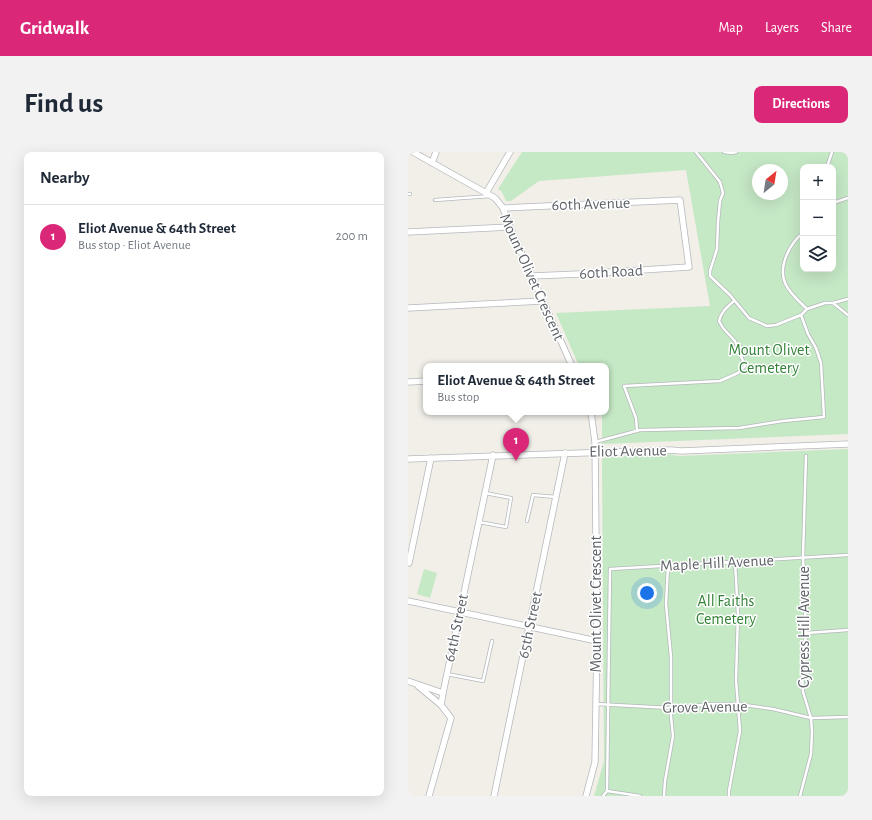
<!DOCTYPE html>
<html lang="en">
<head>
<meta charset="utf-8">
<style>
	:root { --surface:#fff; --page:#f2f2f3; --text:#1f2937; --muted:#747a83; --line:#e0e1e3; --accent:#db2777 }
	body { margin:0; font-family:"Alegreya Sans",sans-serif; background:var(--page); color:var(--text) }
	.controls { position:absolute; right:12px; top:12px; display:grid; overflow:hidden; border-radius:8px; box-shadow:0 4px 16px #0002 }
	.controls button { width:36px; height:36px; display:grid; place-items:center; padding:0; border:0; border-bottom:1px solid var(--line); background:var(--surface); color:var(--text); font:20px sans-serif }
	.compass { position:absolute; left:344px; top:12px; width:36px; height:36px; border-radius:50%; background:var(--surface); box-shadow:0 4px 16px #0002; rotate:30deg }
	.you { position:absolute; left:239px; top:441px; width:14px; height:14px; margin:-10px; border:3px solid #fff; border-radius:50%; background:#1a73e8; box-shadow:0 0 0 6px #1a73e833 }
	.badge { display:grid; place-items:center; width:26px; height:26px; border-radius:50%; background:var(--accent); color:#fff; font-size:13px; font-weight:700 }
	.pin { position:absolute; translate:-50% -33px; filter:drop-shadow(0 1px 2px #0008) }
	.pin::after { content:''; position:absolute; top:21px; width:14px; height:12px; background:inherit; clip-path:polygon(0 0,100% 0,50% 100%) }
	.popup { position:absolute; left:15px; top:211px; width:186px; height:52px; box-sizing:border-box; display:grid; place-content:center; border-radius:8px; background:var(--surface); filter:drop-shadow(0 1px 3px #0005); font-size:13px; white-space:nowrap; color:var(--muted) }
	.popup b { font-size:15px; color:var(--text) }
	.popup::after { content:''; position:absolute; left:50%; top:100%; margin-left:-8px; border:8px solid transparent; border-top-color:var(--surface) }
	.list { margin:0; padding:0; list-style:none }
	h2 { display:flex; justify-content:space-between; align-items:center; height:52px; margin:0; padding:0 16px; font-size:17px }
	h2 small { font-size:13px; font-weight:400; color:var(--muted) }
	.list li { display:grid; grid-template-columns:26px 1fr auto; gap:12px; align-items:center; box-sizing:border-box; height:64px; padding:0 16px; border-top:1px solid var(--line) }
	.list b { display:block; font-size:15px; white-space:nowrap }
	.list p { margin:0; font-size:13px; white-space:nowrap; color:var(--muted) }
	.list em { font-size:13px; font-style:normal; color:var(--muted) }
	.icon { flex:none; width:22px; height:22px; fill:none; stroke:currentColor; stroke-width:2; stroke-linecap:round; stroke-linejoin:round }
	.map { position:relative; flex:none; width:440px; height:644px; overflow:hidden; border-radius:8px }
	header { display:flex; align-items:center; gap:24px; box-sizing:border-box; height:56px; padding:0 20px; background:var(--accent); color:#fff }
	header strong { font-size:19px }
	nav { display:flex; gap:22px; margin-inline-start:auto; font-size:14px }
	.intro { display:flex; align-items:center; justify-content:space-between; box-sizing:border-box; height:96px; padding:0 24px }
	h1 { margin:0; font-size:28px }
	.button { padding:10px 18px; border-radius:8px; background:var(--accent); color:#fff; font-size:14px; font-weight:700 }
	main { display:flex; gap:24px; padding:0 24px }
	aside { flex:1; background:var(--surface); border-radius:8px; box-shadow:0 4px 16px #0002 }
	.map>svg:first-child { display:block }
	.green { fill:#c5e8c5; fill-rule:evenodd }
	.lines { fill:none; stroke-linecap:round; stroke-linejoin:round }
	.service-casing { stroke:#b5b8bc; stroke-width:4 }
	.minor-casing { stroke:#b5b8bc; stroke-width:7 }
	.service { stroke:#fff; stroke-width:2.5 }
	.minor { stroke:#fff; stroke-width:5.5 }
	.labels { text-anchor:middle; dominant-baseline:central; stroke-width:3; stroke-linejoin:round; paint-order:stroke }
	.street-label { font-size:16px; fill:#5f6368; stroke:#fff }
	.park-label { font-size:16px; fill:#348238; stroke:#fff }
</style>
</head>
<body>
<header>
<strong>Gridwalk</strong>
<nav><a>Map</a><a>Layers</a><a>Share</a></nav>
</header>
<div class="intro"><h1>Find us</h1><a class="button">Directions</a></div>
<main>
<aside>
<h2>Nearby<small></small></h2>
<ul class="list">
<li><span class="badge">1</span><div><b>Eliot Avenue &amp; 64th Street</b><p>Bus stop · Eliot Avenue</p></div><em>200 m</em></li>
</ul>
</aside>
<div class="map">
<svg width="440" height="644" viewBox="0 0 440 644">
	<rect width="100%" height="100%" fill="#f1efe8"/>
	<path class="green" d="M114 0H440V282L194 292V264L192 260H198V214H171L148 161 302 154 278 18 131 29 103 49H98L94 40 90 37ZM395 15H425V117H395ZM350 18H374V42H350Z
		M440 297V644H186L196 609 194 307 197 305 258 302 272 304Z
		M16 417 29 421 22 446 9 442Z"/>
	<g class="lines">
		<g class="service-casing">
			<path id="service" d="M288 0 312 30 315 41 312 49 310 70 309 97 302 119V124L322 143 341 166 359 174 368 173 393 163 399 157 417 151H425L440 147
				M316 0 324 1 328 0
				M419 15 424 0
				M0 42H2
				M27 48 83 44
				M425 51 440 46
				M395 81C382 91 370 114 377 131 381 141 391 149 399 157
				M425 151 440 163
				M229 279 228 266 216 234 312 229 330 221 337 214 327 189 315 176 311 169C313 160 319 155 326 149
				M187 290 232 278 331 276 375 269 416 265 413 211 408 196 400 182 393 163
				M119 369 125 343 148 345
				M71 370 98 375 103 346 77 341
				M398 481 440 478
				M39 522 75 529 84 489
				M188 552 263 556 304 552H330L365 557 403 566 440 565
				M199 639 232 644
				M195 644 199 639 202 417 440 403
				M256 644 257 629 265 584 263 564V505L258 452 260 414
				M321 644V639L332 579 328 528 330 462 327 410
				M392 644 403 602 404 580 403 566 395 540 394 523 398 481 395 405 398 304"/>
		</g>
		<g class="minor-casing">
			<path id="minor" d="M5 0 87 46 95 56 102 75 164 214
				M24 11 28 0
				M78 41 102 0
				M95 56 272 48 281 115 171 122 124 124
				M0 80 102 75
				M0 156 134 149
				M0 230 18 229
				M0 307 263 298 273 299 440 292
				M1 411 23 306
				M0 449 189 489
				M0 529 35 541
				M10 534 33 553
				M21 644 43 566 33 553 35 541 85 303
				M86 644 157 301
				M178 644 187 610 189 489 187 290 183 260"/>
		</g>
		<use href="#service" class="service"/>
		<use href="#minor" class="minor"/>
	</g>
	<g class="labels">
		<g class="street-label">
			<text transform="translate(183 52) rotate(-2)">60th Avenue</text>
			<text transform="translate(203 120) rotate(-3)">60th Road</text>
			<text transform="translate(124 125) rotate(66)">Mount Olivet Crescent</text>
			<text transform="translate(220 299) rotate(-1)">Eliot Avenue</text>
			<text transform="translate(309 411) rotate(-3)">Maple Hill Avenue</text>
			<text transform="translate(188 452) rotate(-90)">Mount Olivet Crescent</text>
			<text transform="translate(122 473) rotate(-78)">65th Street</text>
			<text transform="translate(396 475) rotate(-90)">Cypress Hill Avenue</text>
			<text transform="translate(48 476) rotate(-78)">64th Street</text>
			<text transform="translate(297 555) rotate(-1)">Grove Avenue</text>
		</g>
		<g class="park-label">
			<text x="361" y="198">Mount Olivet<tspan x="361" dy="18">Cemetery</tspan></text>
			<text x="318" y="449">All Faiths<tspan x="318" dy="18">Cemetery</tspan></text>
		</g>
	</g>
</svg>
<div class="controls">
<button>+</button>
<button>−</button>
<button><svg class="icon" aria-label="layers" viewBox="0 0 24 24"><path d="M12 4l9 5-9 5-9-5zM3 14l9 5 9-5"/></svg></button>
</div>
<svg class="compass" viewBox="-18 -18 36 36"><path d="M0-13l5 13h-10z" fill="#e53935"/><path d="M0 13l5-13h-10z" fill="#747a83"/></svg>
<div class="you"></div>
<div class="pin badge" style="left:108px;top:309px">1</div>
<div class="popup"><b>Eliot Avenue &amp; 64th Street</b>Bus stop</div>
</div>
</main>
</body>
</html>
